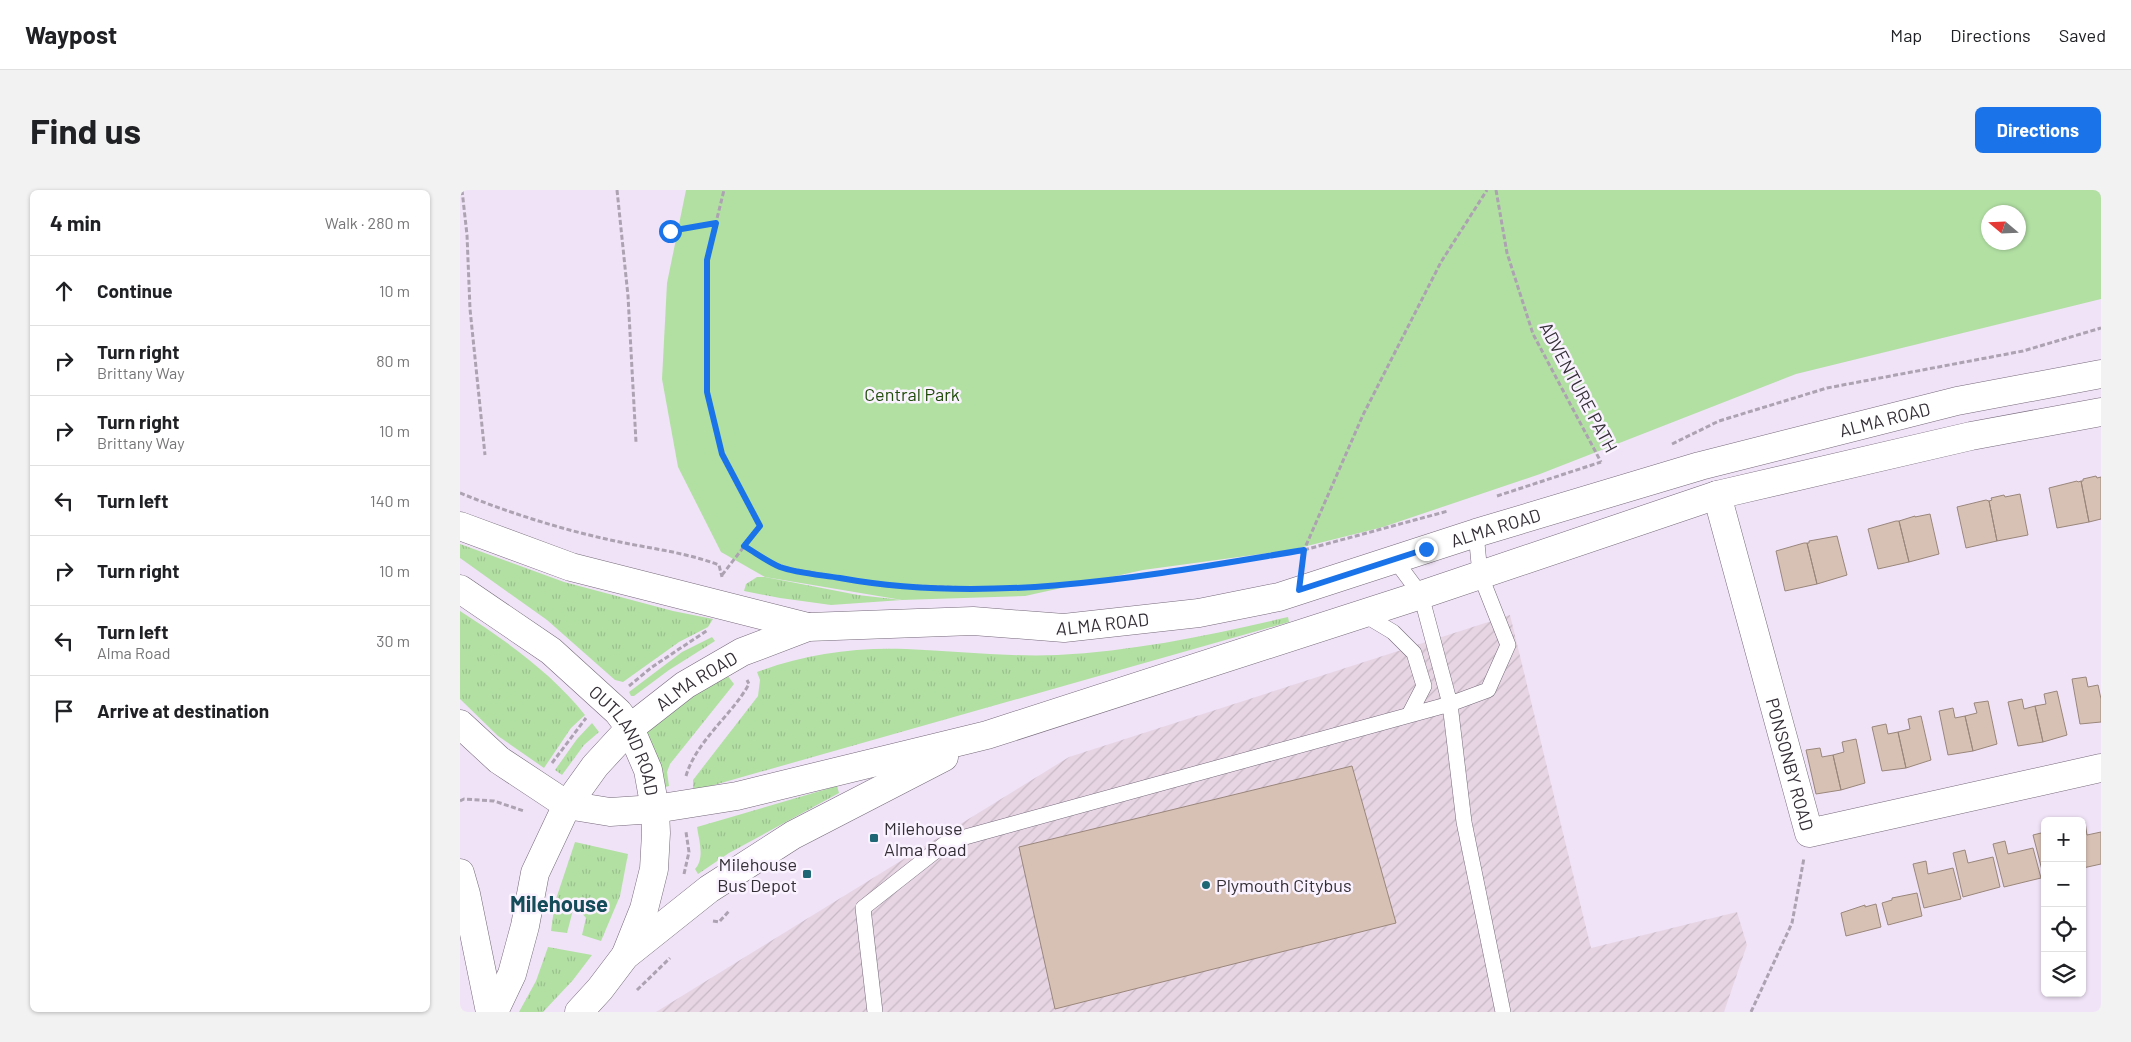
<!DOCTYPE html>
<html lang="en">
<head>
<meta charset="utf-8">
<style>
	:root { --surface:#fff; --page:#f2f2f2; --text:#202124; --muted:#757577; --line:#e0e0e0; --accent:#1a73e8 }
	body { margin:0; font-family:Barlow,sans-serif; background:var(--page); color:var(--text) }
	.controls { position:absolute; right:15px; bottom:15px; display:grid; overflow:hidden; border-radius:8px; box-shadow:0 1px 4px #0004 }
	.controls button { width:45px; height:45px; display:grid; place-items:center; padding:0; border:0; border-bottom:1px solid var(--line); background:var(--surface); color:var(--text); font:25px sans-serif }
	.compass { position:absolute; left:1521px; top:15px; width:45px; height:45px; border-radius:50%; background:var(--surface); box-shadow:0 1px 4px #0004; rotate:289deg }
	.stop { position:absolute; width:15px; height:15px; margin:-11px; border:4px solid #1a73e8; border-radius:50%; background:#fff }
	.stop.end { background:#1a73e8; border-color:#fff; box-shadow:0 1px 5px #0008 }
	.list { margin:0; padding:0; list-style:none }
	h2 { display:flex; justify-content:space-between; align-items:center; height:65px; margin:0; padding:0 20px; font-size:21px }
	h2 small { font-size:16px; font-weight:400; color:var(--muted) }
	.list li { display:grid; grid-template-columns:32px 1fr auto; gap:15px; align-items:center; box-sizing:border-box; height:70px; padding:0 20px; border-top:1px solid var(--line) }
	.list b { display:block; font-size:19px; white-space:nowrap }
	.list p { margin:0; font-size:16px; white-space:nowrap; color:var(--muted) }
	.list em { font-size:16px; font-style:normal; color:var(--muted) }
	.icon { flex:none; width:28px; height:28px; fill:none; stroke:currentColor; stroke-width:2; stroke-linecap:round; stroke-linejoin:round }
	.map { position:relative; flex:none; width:1641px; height:822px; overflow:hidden; border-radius:8px }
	header { display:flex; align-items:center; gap:30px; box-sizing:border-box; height:70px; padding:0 25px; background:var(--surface); border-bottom:1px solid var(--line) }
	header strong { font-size:24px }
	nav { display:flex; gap:28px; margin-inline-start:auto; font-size:18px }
	.intro { display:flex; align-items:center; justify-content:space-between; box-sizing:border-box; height:120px; padding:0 30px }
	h1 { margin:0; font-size:35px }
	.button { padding:12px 22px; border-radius:8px; background:var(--accent); color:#fff; font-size:18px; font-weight:700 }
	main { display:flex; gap:30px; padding:0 30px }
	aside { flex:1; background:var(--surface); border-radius:8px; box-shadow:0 1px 4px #0004 }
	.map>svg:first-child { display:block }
	.industrial { fill:url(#industrial-furrows) }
	.grass { fill:url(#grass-tufts) }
	.park { fill:#b2e0a3; fill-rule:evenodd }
	.building { fill:#d7c1b5; stroke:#9a867b }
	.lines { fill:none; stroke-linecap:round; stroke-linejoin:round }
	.service-casing { stroke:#75697a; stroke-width:16 }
	.minor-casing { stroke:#75697a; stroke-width:29 }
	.primary-casing { stroke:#75697a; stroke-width:29 }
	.path { stroke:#aca2b1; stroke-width:3; stroke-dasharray:5 2.5; stroke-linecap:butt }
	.service { stroke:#fff; stroke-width:15 }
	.minor { stroke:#fff; stroke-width:28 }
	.primary { stroke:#fff; stroke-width:28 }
	.route { stroke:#1a73e8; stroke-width:6 }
	.poi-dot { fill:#206776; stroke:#faf2fe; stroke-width:2 }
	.labels { text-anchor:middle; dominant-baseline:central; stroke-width:5; stroke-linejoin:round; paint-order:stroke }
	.street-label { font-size:18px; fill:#342f36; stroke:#faf2fe }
	.park-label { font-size:18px; fill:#1f4c0a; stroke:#faf2fe }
	.poi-label { font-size:18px; fill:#342f36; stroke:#faf2fe; text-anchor:start }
	.district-label { font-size:22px; font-weight:bold; fill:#144d59; stroke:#faf2fe }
</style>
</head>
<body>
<header>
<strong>Waypost</strong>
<nav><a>Map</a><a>Directions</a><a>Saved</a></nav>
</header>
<div class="intro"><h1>Find us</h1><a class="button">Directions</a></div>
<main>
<aside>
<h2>4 min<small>Walk · 280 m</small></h2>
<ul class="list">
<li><svg class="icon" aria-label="ahead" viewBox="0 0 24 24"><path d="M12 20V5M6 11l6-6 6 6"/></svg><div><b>Continue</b></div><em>10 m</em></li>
<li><svg class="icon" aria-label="right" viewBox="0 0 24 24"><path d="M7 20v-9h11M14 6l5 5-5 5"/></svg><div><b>Turn right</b><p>Brittany Way</p></div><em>80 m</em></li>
<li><svg class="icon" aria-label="right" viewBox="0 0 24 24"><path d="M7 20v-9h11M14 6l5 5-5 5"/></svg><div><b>Turn right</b><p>Brittany Way</p></div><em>10 m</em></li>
<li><svg class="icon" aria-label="left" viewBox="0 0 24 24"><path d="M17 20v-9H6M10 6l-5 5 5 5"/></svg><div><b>Turn left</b></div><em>140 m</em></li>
<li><svg class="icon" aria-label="right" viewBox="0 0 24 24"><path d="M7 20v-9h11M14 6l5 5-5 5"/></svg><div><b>Turn right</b></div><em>10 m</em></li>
<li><svg class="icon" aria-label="left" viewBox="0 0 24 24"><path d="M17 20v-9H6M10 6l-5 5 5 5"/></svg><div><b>Turn left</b><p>Alma Road</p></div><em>30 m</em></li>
<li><svg class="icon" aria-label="arrive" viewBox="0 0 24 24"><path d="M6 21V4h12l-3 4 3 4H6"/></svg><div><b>Arrive at destination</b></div></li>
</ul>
</aside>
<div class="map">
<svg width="1641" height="822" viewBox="0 0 1641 822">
	<defs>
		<pattern id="industrial-furrows" width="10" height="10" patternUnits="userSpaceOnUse" patternTransform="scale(1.25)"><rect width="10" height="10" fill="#e7d5e4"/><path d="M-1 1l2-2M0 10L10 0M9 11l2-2" fill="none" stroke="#c7b7c4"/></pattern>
		<pattern id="grass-tufts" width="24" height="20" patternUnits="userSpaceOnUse" patternTransform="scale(1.25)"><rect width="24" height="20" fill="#b2e0a3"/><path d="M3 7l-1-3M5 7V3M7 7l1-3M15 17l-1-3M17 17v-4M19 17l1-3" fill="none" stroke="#9ac08d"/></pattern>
	</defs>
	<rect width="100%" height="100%" fill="#f0e3f7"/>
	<path class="industrial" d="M1050 425 1131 758 1277 722 1287 755 1264 822H196L609 567Z"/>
	<path class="grass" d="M0 354 104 392 213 421 253 429 248 437 219 452 163 492 155 490 87 430 0 368Z
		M297 387H305L398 405 442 410 371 415 320 408 284 401 286 394Z
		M0 421C45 450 92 483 125 525L111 538 84 578 38 546 0 509Z
		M828 427 829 432 233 601V590L298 506 300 490 297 482C344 464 395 457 446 459 496 461 546 467 597 465 675 461 752 445 828 427Z
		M252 447 255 451 209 480 174 506H171L169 502 222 462Z
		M267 485 274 494 210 574 207 582 209 596 205 597 187 542 230 507Z
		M132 533 139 542 124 555 102 585 95 580 117 549Z
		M377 596 379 603 269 663 238 684 235 679C245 668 239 651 237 637Z
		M115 652 168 664 160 706 141 751 122 745 126 728 120 721 113 720 107 743 91 741 95 712Z
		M88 757 132 765 113 790 83 822H59L76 791Z"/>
	<path class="park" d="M226 0H1641V109L1336 184 1080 284 923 337 831 360 683 380 565 406 442 410 305 387 261 362 218 277 202 189 207 93ZM1558 22V52H1528V22Z"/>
	<path class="building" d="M1636 286 1637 288 1641 287V329L1629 332 1621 291H1623V289Z
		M1617 291 1618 292 1621 291 1629 332 1597 338 1589 298Z
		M1560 304 1568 345 1537 351 1529 311 1532 310 1531 308 1544 305 1545 307Z
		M1526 310 1529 311 1537 351 1506 358 1497 317Z
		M1470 324 1479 364 1449 372 1439 331 1455 326V327Z
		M1436 331H1439L1449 372 1418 379 1408 339Z
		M1377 346 1387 385 1357 394 1347 353H1349V351Z
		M1344 353H1347L1357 394 1325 401 1316 361Z
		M1626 487 1628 497 1638 495 1641 509V532L1620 534 1612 489Z
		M1597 501 1607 545 1583 552 1575 516 1586 514 1584 504Z
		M1562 509 1564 519 1575 516 1583 552 1558 556 1548 512Z
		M1528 511 1537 554 1513 561 1505 526 1517 523 1514 513Z
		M1493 518 1495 528 1505 526 1513 561 1488 565 1479 521Z
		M1461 526 1471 570 1446 578 1438 542 1450 539 1448 529Z
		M1426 534 1428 544 1438 542 1446 578 1422 581 1412 537Z
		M1396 549 1405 593 1381 600 1373 565 1384 562 1382 552Z
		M1360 558 1362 567 1373 565 1381 600 1356 604 1346 560Z
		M892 576 936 733 595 819 559 657Z
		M1625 632 1627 645 1641 642V674L1623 678 1622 633Z
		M1585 642V688H1584L1573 645Z
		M1545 651 1548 664 1573 658 1581 688 1544 697 1533 654Z
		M1505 660 1508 673 1533 667 1540 697 1503 707 1493 663Z
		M1466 671 1468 684 1493 678 1501 709 1464 718 1453 674Z
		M1457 703 1462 726 1428 735 1422 713 1432 710V708Z
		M1416 714 1421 737 1386 746 1381 723 1405 715V717Z"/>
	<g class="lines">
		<g class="service-casing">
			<path id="service" d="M935 370 961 405 990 514 1004 632 1043 822
				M903 424 933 442 954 463 964 496 949 525
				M415 822 403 718 487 652 990 514 1028 500 1048 455 1020 384 1016 343"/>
		</g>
		<g class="minor-casing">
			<g id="minor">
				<path id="s1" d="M1257 305 1349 643 1641 578"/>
			</g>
		</g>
		<g class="primary-casing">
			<g id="primary">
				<path d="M0 336 111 377 348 437"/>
				<path id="s2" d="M0 399 91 461 158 522 170 538 188 580 195 619 196 643 194 679 184 719 166 764"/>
				<path d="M0 534 39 570 107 615 150 622 195 619 277 606 527 545 961 405 1257 305 1511 246 1641 222"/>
				<path d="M0 683 6 704 30 822"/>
				<path id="s3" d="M34 822 52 784 65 736 75 683 107 615 135 576 170 538 225 495 282 462 348 437 513 431 604 438 739 423 819 407 1016 343 1240 276 1497 211 1641 184"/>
				<path d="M119 822 140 799 165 766 249 699 333 645 484 567"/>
			</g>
		</g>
		<path class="path" d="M2 0 7 45 10 119 25 265
			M157 0 168 106 176 252
			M1036 0 1047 63 1073 144 1141 272
			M210 41 256 33
			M1212 254 1259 231 1367 198 1563 161 1641 138
			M0 303C47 322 97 338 146 349 184 358 222 361 259 375L262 387
			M1037 306 1141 272
			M284 356 321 377 421 395 519 398 587 397 727 379 844 360 988 321
			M843 370 844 360 903 225 981 72 1027 0
			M262 385 300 336 262 264 247 202V69L264 0
			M169 496 192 477 248 440
			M92 573 126 528
			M226 586C236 551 272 525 289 494L287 490
			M0 611 4 609 34 611 64 621
			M224 684 229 662 226 642
			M253 731 259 732 269 721
			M177 800 210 768
			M1291 822 1332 733 1344 668"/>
		<use href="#service" class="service"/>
		<use href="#minor" class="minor"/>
		<use href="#primary" class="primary"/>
	</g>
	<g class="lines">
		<path class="route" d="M210 41 256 33 247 70V202L262 264 300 336 284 356C296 363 308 372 320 377 336 383 362 385 380 388 534 416 692 385 844 360L839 400 966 359"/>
	</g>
	<g class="poi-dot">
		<rect x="409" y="643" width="10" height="10" rx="2.5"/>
		<rect x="342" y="679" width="10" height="10" rx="2.5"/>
		<circle cx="746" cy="695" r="5"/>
	</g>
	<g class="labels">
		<g class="street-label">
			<text transform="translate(1119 197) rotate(62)">ADVENTURE PATH</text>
			<text stroke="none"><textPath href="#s3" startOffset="1632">ALMA ROAD</textPath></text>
			<text stroke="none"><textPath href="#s3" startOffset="1228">ALMA ROAD</textPath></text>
			<text stroke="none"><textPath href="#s3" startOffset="822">ALMA ROAD</textPath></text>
			<text stroke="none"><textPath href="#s3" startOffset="402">ALMA ROAD</textPath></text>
			<text stroke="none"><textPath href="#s2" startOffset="229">OUTLAND ROAD</textPath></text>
			<text stroke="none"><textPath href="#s1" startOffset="279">PONSONBY ROAD</textPath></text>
		</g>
		<g class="park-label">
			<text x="452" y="204">Central Park</text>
		</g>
		<g class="poi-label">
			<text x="424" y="638">Milehouse<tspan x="424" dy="21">Alma Road</tspan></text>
			<text x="337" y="674" text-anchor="end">Milehouse<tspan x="337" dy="21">Bus Depot</tspan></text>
			<text x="756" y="695">Plymouth Citybus</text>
		</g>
		<g class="district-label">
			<text x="99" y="713">Milehouse</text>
		</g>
	</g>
</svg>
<div class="controls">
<button>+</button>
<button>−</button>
<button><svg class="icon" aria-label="locate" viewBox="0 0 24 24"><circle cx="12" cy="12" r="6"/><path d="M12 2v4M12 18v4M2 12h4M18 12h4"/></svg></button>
<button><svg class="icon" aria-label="layers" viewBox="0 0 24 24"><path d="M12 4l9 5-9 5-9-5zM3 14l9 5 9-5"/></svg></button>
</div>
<svg class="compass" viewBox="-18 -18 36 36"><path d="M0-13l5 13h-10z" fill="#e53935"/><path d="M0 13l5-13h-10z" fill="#757577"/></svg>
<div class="stop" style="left:210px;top:41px"></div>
<div class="stop end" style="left:966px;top:359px"></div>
</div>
</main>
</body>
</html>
